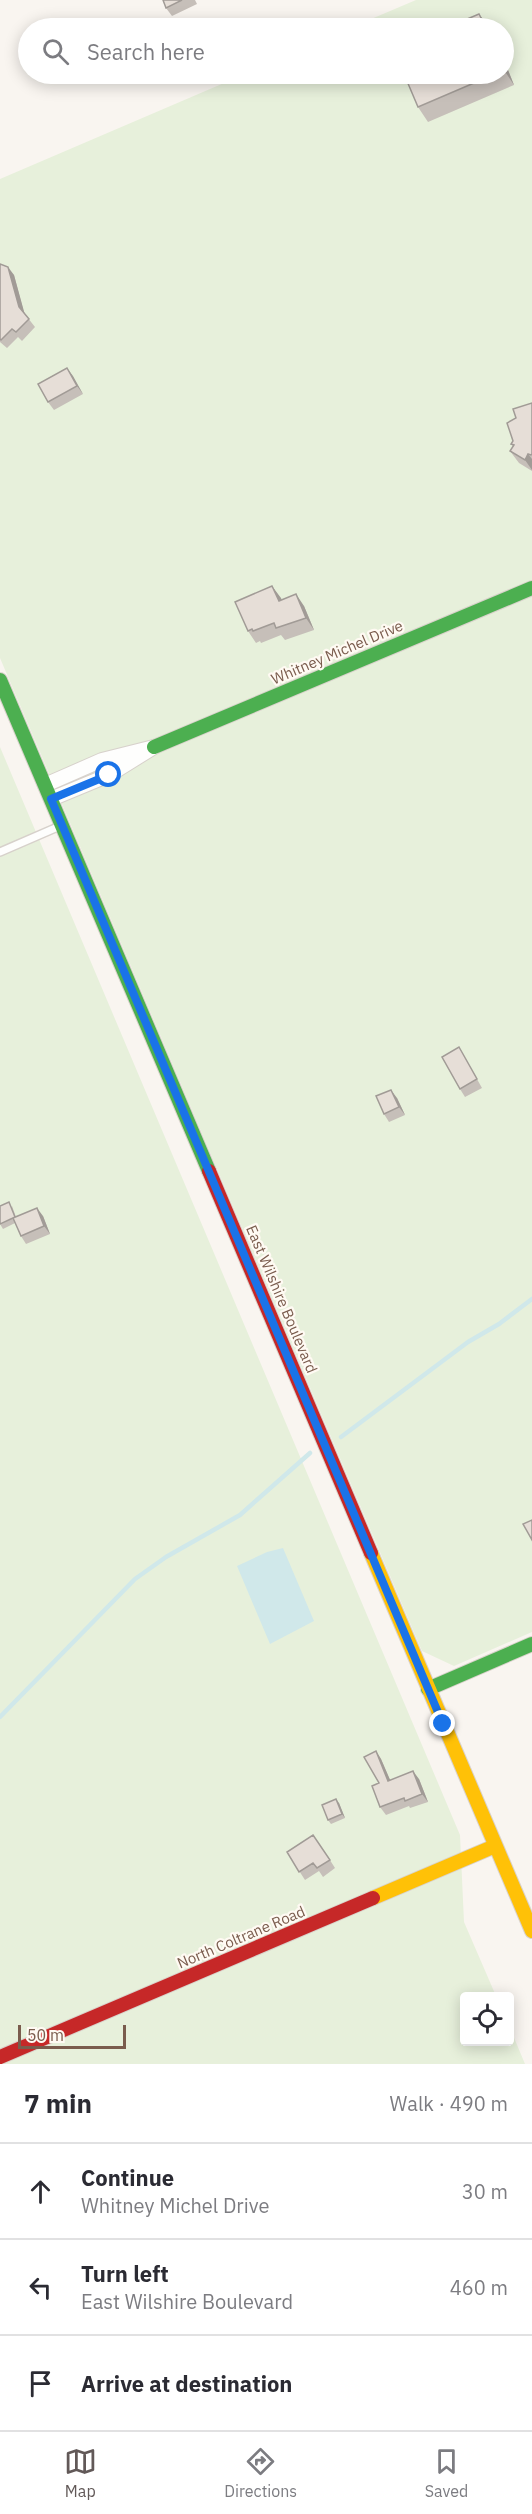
<!DOCTYPE html>
<html lang="en">
<head>
<meta charset="utf-8">
<style>
	:root { --surface:#fff; --page:#f7f7f7; --text:#2b2b33; --muted:#7c7c81; --line:#e1e1e2; --accent:#625958 }
	body { margin:0; font-family:"IBM Plex Sans",sans-serif; background:var(--page); color:var(--text) }
	.controls { position:absolute; right:18px; bottom:18px; display:grid; overflow:hidden; border-radius:6px; box-shadow:0 3px 15px #0003 }
	.controls button { width:54px; height:54px; display:grid; place-items:center; padding:0; border:0; border-bottom:2px solid var(--line); background:var(--surface); color:var(--text); font:30px sans-serif }
	.scale { position:absolute; left:18px; bottom:15px; width:108px; box-sizing:border-box; padding-left:6px; border:3px solid #7a5c4d; border-top:0; font-size:16px; line-height:21px; white-space:nowrap; color:#7a5c4d; -webkit-text-stroke:4px #fffaf3; paint-order:stroke }
	.stop { position:absolute; width:18px; height:18px; margin:-14px; border:4px solid #1a73e8; border-radius:50%; background:#fff }
	.stop.end { background:#1a73e8; border-color:#fff; box-shadow:0 2px 6px #0008 }
	.list { margin:0; padding:0; list-style:none }
	h2 { display:flex; justify-content:space-between; align-items:center; height:78px; margin:0; padding:0 24px; font-size:26px }
	h2 small { font-size:20px; font-weight:400; color:var(--muted) }
	.list li { display:grid; grid-template-columns:39px 1fr auto; gap:18px; align-items:center; box-sizing:border-box; height:96px; padding:0 24px; border-top:2px solid var(--line) }
	.list b { display:block; font-size:22px; white-space:nowrap }
	.list p { margin:0; font-size:20px; white-space:nowrap; color:var(--muted) }
	.list em { font-size:20px; font-style:normal; color:var(--muted) }
	.icon { flex:none; width:33px; height:33px; fill:none; stroke:currentColor; stroke-width:2; stroke-linecap:round; stroke-linejoin:round }
	.map { position:relative; flex:none; width:532px; height:2064px; overflow:hidden }
	.search { position:absolute; background:var(--surface); box-shadow:0 3px 15px #0003; left:18px; right:18px; top:18px; height:66px; display:flex; align-items:center; gap:15px; box-sizing:border-box; padding:0 21px; border-radius:33px; color:var(--muted); font-size:22px }
	.sheet { height:366px; background:var(--surface) }
	nav { display:flex; justify-content:space-around; align-items:center; box-sizing:border-box; height:84px; border-top:2px solid var(--line); background:var(--surface); font-size:16px; color:var(--muted) }
	nav a { display:grid; justify-items:center; gap:3px }
	nav .on { color:var(--accent) }
	.map>svg:first-child { display:block }
	.green { fill:#e7f0db }
	.water { fill:#d0e8ea }
	.lines { fill:none; stroke-linecap:round; stroke-linejoin:round }
	.stream { stroke:#d0e8ea; stroke-width:4.5 }
	.lane-casing { stroke:#d7d1cb; stroke-width:10 }
	.street-casing { stroke:#d7d1cb; stroke-width:16 }
	.fast-casing { stroke:#d9d2cb; stroke-width:16 }
	.slow-casing { stroke:#d9d2cb; stroke-width:16 }
	.jam-casing { stroke:#d9d2cb; stroke-width:16 }
	.lane { stroke:#fefefd; stroke-width:7 }
	.street { stroke:#fefefd; stroke-width:14 }
	.fast { stroke:#4caf50; stroke-width:14 }
	.slow { stroke:#ffc107; stroke-width:14 }
	.jam { stroke:#c62828; stroke-width:14 }
	.wall { fill:#c6bfb9 }
	.shaded-wall { fill:#a19b96 }
	.building { fill:#e6ded7; stroke:#a19b96; stroke-width:1.5 }
	.route { stroke:#1a73e8; stroke-width:8 }
	.labels { text-anchor:middle; dominant-baseline:central; stroke-width:4.5; stroke-linejoin:round; paint-order:stroke }
	.street-label { font-size:15px; fill:#7a5c4d; stroke:#fffaf3 }
</style>
</head>
<body>
<div class="map">
<svg width="532" height="2064" viewBox="0 0 532 2064">
	<rect width="100%" height="100%" fill="#f9f5f0"/>
	<path class="green" d="M416 0H532V1632L454 1666 422 1651 0 658V179L245 74H504V28H350Z
		M0 747 460 1835 464 1922 496 1996H464V2042H510V2028L525 2064H0Z"/>
	<path class="water" d="M283 1548 314 1621 270 1644 237 1566 267 1552Z"/>
	<g class="lines">
		<path class="stream" d="M341 1437 468 1342 499 1324 532 1299
			M0 1717 135 1579 166 1557 240 1515 310 1453"/>
		<g class="lane-casing">
			<path id="lane" d="M0 852 60 826"/>
		</g>
		<g class="street-casing">
			<path id="street" d="M45 785 102 760 154 747 109 775 51 799"/>
		</g>
		<g class="fast-casing">
			<path id="fast" d="M0 680 209 1171
				M154 747 532 588
				M428 1689 532 1644"/>
		</g>
		<g class="slow-casing">
			<path id="slow" d="M371 1553 532 1931
				M373 1898 495 1846"/>
		</g>
		<g class="jam-casing">
			<path id="jam" d="M209 1171 371 1553
				M0 2057 373 1898"/>
		</g>
		<use href="#lane" class="lane"/>
		<use href="#street" class="street"/>
		<use href="#fast" class="fast"/>
		<use href="#slow" class="slow"/>
		<use href="#jam" class="jam"/>
	</g>
	<path class="wall" d="M163 0H195L197 4 172 16 166 8Z
		M504 60 514 85 428 122 418 107 404 74H504Z
		M0 264 14 275 24 313 35 327 22 341 18 337 7 348 0 342Z
		M67 368 83 394 54 410 48 402Z
		M532 403V471L519 463 510 451 513 446 511 444Z
		M272 586 281 600 304 606 314 630 285 640 281 635 261 643 260 641 256 643 248 631Z
		M459 1047 464 1056 482 1088 465 1097 460 1089Z
		M397 1098 405 1115 389 1122 384 1114Z
		M12 1206 16 1217 43 1216 50 1234 26 1244 21 1236 15 1223 3 1229 0 1224Z
		M376 1751 381 1759 390 1780 419 1779 428 1802 410 1808 409 1806 386 1815 380 1807Z
		M339 1803 345 1818 331 1824 328 1820Z
		M319 1843 335 1868 323 1877 319 1871 305 1880 287 1852Z"/>
	<path class="shaded-wall" d="M479 14 490 28H486Z
		M504 60 514 85 504 70Z
		M8 267 14 275 25 315 19 307Z
		M67 368 73 376 83 394 77 386Z
		M528 454 532 459V470L525 460Z
		M272 586 281 598 287 613 279 601Z
		M296 594 304 606 314 630 306 618Z
		M391 1090 397 1098 405 1115 399 1107Z
		M37 1208 43 1216 50 1234 44 1226Z
		M376 1751 381 1759 394 1789 388 1781Z
		M413 1771 419 1779 428 1802 422 1794Z
		M336 1799 339 1803 345 1818 342 1814Z"/>
	<path class="building" d="M163 0H182L166 8Z
		M479 14 486 28H446Z
		M404 74H495L418 107Z
		M0 264 8 267 19 307 29 319 16 332 12 329 1 340 0 339Z
		M67 368 77 386 48 402 38 384Z
		M532 403V454L531 455 528 454 525 460 510 451 514 445 511 444 513 441 507 423 516 418 513 409Z
		M272 586 279 601 296 594 306 618 276 628 274 623 253 631 252 629 248 631 235 602Z
		M459 1047 477 1079 460 1089 442 1057Z
		M391 1090 399 1107 384 1114 376 1096Z
		M9 1202 15 1217 0 1224V1206Z
		M37 1208 44 1226 21 1236 13 1218Z
		M532 1520V1540L523 1524Z
		M376 1751 388 1781 413 1771 422 1794 405 1801 404 1798 380 1807 372 1786 379 1783 364 1757Z
		M336 1799 342 1814 328 1820 322 1805Z
		M313 1835 330 1860 317 1868 313 1863 299 1872 287 1852Z"/>
	<g class="lines">
		<path class="route" d="M109 775 51 799 443 1724"/>
	</g>
	<g class="labels">
		<g class="street-label">
			<text transform="translate(337 652) rotate(-23)">Whitney Michel Drive</text>
			<text transform="translate(282 1299) rotate(67)">East Wilshire Boulevard</text>
			<text transform="translate(241 1937) rotate(-23)">North Coltrane Road</text>
		</g>
	</g>
</svg>
<div class="controls">
<button><svg class="icon" aria-label="locate" viewBox="0 0 24 24"><circle cx="12" cy="12" r="6"/><path d="M12 2v4M12 18v4M2 12h4M18 12h4"/></svg></button>
</div>
<div class="scale">50 m</div>
<div class="stop" style="left:109px;top:775px"></div>
<div class="stop end" style="left:443px;top:1724px"></div>
<div class="search"><svg class="icon" aria-label="search" viewBox="0 0 24 24"><circle cx="10" cy="10" r="6"/><path d="M15 15l6 6"/></svg>Search here</div>
</div>
<section class="sheet">
<h2>7 min<small>Walk · 490 m</small></h2>
<ul class="list">
<li><svg class="icon" aria-label="ahead" viewBox="0 0 24 24"><path d="M12 20V5M6 11l6-6 6 6"/></svg><div><b>Continue</b><p>Whitney Michel Drive</p></div><em>30 m</em></li>
<li><svg class="icon" aria-label="left" viewBox="0 0 24 24"><path d="M17 20v-9H6M10 6l-5 5 5 5"/></svg><div><b>Turn left</b><p>East Wilshire Boulevard</p></div><em>460 m</em></li>
<li><svg class="icon" aria-label="arrive" viewBox="0 0 24 24"><path d="M6 21V4h12l-3 4 3 4H6"/></svg><div><b>Arrive at destination</b></div></li>
</ul>
</section>
<nav>
<a class="on"><svg class="icon" aria-label="map" viewBox="0 0 24 24"><path d="M3 6l6-2 6 2 6-2v14l-6 2-6-2-6 2zM9 4v14M15 6v14"/></svg>Map</a>
<a><svg class="icon" aria-label="directions" viewBox="0 0 24 24"><path d="M12 3l9 9-9 9-9-9zM9 14v-3h6M13 9l2 2-2 2"/></svg>Directions</a>
<a><svg class="icon" aria-label="saved" viewBox="0 0 24 24"><path d="M7 4h10v16l-5-4-5 4z"/></svg>Saved</a>
</nav>
</body>
</html>
